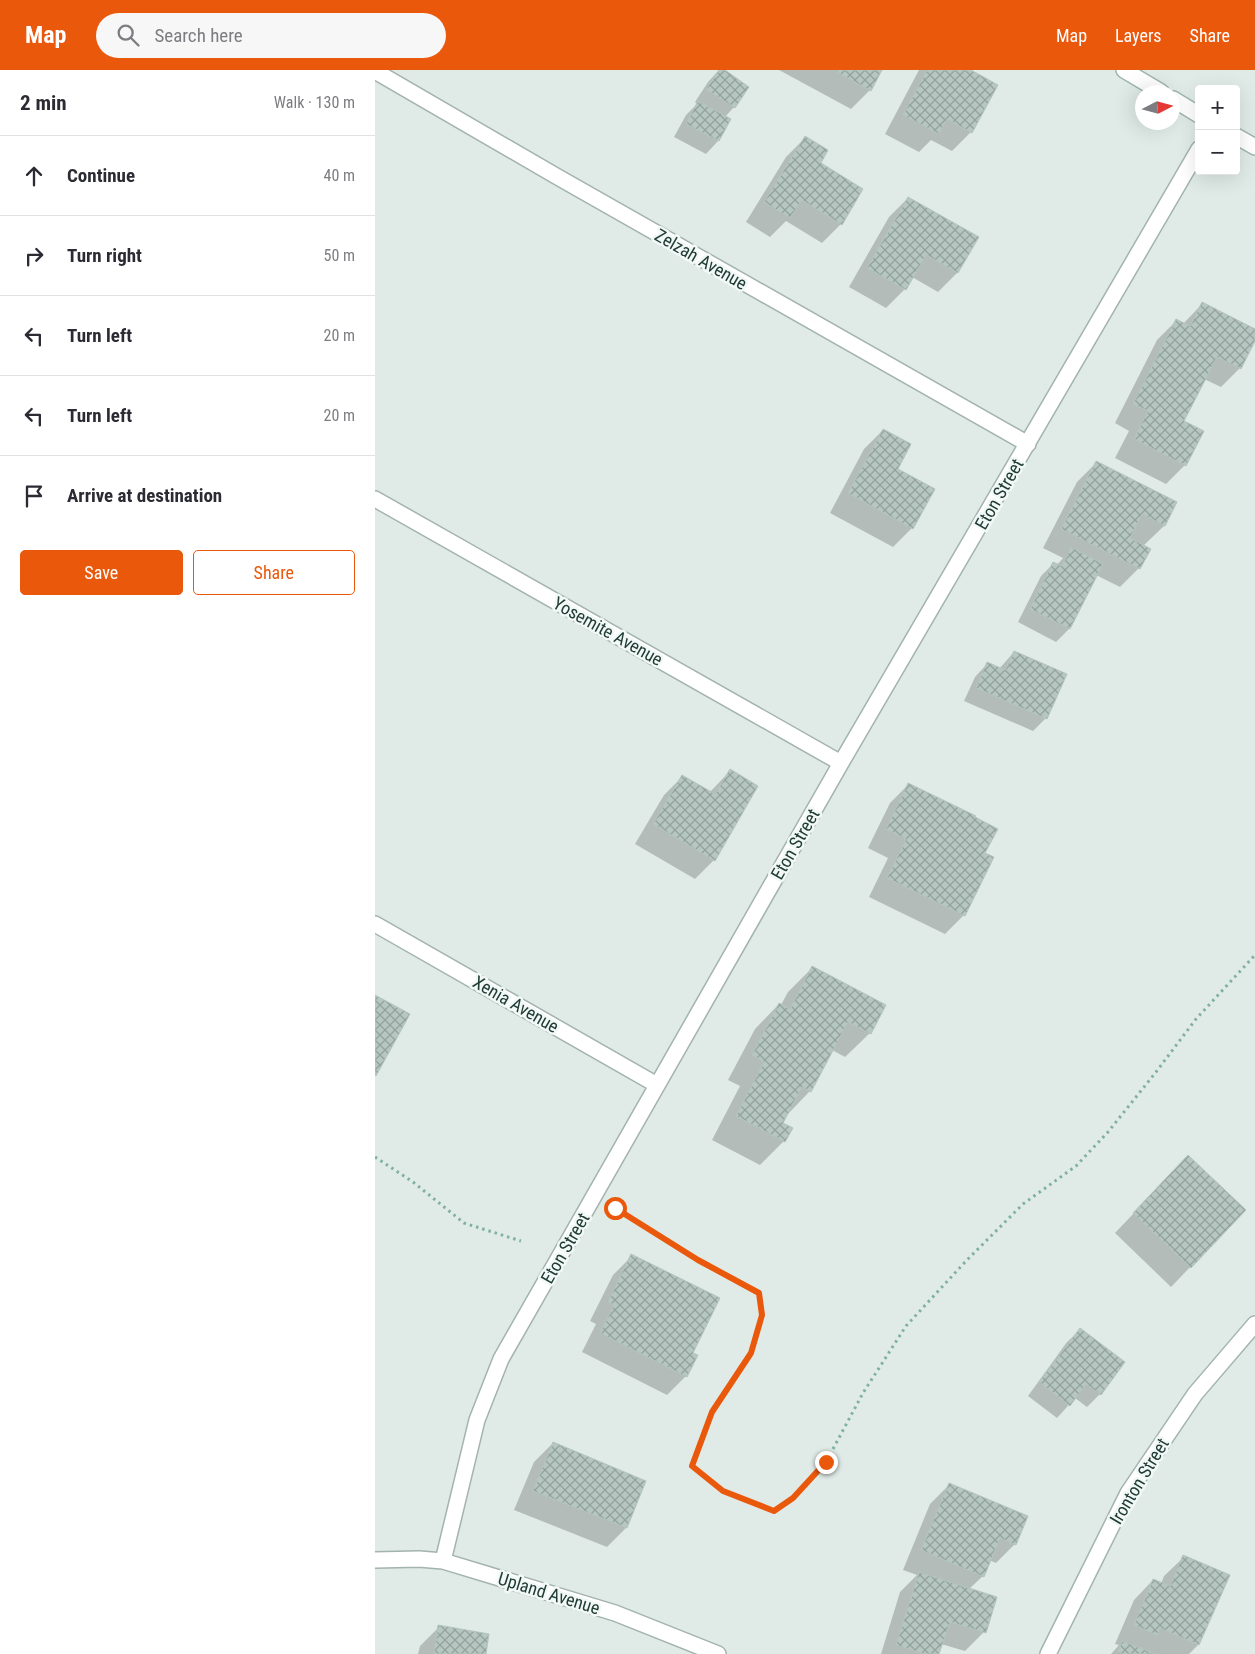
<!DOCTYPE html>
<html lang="en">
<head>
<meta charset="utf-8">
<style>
	:root { --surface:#fff; --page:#f7f7f7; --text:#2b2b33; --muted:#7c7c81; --line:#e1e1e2; --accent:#ea580c }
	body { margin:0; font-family:"Roboto Condensed",sans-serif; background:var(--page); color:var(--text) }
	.controls { position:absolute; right:15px; top:15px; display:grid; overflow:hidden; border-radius:5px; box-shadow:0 5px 20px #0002 }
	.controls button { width:45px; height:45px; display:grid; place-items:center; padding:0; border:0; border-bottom:1px solid var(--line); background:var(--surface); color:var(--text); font:25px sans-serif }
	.compass { position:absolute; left:760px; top:15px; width:45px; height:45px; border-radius:50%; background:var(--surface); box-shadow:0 5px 20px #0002; rotate:84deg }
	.stop { position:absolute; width:15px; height:15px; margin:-11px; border:4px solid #ea580c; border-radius:50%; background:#fff }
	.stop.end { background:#ea580c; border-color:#fff; box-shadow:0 1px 5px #0008 }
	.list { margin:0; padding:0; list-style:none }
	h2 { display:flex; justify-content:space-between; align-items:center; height:65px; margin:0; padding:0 20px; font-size:21px }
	h2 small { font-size:16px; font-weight:400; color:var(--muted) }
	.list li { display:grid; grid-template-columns:32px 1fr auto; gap:15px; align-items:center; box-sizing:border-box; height:80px; padding:0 20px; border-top:1px solid var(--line) }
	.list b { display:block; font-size:19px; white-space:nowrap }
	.list em { font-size:16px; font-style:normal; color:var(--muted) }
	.actions { display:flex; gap:10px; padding:15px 20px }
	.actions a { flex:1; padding:11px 0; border:1px solid var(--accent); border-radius:5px; text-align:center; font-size:18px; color:var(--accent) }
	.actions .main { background:var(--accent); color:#fff }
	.icon { flex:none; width:28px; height:28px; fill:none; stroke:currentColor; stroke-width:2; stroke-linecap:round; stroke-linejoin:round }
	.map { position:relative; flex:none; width:880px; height:1584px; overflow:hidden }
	header { display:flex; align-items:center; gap:30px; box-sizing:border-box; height:70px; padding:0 25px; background:var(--accent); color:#fff }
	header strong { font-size:24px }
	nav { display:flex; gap:28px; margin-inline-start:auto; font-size:18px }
	.search { width:350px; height:45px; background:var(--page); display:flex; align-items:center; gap:12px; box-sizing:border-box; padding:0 18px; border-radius:28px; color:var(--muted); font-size:19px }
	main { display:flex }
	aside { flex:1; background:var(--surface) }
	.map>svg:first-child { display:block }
	.shadow { fill:#0003 }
	.building { fill:url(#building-cross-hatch); stroke:#b3c5be }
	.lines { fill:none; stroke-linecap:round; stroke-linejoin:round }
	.minor-casing { stroke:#a3b3ae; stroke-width:18 }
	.secondary-casing { stroke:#9fb7b0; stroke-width:18 }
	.path { stroke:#80b0a3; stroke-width:3; stroke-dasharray:2.5 4; stroke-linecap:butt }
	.minor { stroke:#fff; stroke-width:15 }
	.secondary { stroke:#fff; stroke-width:15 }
	.route { stroke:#ea580c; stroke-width:6 }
	.labels { text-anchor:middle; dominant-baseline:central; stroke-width:5; stroke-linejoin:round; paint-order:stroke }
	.street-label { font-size:18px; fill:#213c36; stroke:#f1f8f5 }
</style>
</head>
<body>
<header>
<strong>Map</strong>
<div class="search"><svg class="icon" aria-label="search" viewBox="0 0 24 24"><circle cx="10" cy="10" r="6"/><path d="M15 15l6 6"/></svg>Search here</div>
<nav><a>Map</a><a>Layers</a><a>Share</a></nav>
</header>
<main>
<aside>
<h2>2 min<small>Walk · 130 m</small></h2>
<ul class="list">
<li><svg class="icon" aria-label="ahead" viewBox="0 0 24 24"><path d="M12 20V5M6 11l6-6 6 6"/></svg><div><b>Continue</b></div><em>40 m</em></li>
<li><svg class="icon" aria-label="right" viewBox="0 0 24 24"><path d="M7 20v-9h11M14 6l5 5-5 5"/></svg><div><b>Turn right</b></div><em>50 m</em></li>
<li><svg class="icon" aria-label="left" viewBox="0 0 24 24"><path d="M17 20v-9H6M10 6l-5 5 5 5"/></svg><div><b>Turn left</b></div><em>20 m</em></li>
<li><svg class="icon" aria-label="left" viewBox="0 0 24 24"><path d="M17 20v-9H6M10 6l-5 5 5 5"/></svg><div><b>Turn left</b></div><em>20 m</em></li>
<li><svg class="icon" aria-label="arrive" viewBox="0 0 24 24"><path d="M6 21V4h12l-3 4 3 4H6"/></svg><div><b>Arrive at destination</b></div></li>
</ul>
<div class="actions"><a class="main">Save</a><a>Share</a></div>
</aside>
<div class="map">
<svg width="880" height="1584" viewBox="0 0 880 1584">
	<defs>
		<pattern id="building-cross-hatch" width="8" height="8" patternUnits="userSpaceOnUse" patternTransform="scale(1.25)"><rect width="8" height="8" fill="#b6c6c0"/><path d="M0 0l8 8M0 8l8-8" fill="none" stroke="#94a29d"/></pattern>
	</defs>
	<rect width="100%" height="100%" fill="#e0ebe7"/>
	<path class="shadow" d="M344 0H348L359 37 350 47 343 71 331 84 299 67 311 45 322 34 320 32 333 12Z
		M404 0H506L495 20 476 39Z
		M544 0H593L596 62 577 81 556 70 544 82 510 64Z
		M430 68 444 93 466 154 447 173 411 151 395 167 371 152 411 87Z
		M533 128 602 168 582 203 563 222 537 207 530 219 511 238 474 217 514 147Z
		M828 233 880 260V268L865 298 846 317 829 309 807 351 810 395 791 414 740 388 754 361 740 353 782 270 801 251 808 254Z
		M508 360 537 458 518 477 455 443 489 379Z
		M721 393 800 433 789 456 768 476 764 498 745 517 721 505 694 559 681 572 643 552 666 506 678 494 682 495 688 488 668 478 702 412Z
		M639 582 671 648 658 661 589 631 600 607 612 594 624 599Z
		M355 701 339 790 320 809 260 774 289 725 308 706 335 722Z
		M534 714 609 784 589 845 570 864 494 827 513 788 493 778 515 733Z
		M437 898 495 963 470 987 457 980 435 1021 411 1046 406 1053 409 1071 385 1095 337 1070 365 1016 353 1010 380 959 404 934 406 935 413 922Z
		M794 1106 869 1141 796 1217 740 1163Z
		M257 1186 316 1283 311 1306 292 1325 207 1282 221 1254 215 1251 238 1205Z
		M705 1260 725 1324 712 1337 700 1328 682 1348 653 1326 692 1272Z
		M178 1373 270 1411 251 1458 232 1477 139 1440 159 1392Z
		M574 1415 640 1474 621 1493 614 1490 608 1506 594 1519 609 1562 590 1581 566 1574 563 1584H506L525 1522 542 1505 528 1500 555 1434Z
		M809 1487 823 1575 814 1584H736L744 1575 740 1574 759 1530 778 1510 786 1514 789 1506Z
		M64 1557 110 1584H43L45 1576Z"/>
	<path class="building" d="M344 0H350L374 17 360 38 331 19Z
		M458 0H507L496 21Z
		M552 0H596L623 15 597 63 572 49 564 64 528 45Z
		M323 31 356 49 344 71 311 54Z
		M430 66 453 80 446 93 488 119 467 155 427 130 415 148 389 132Z
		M533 127 604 167 583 203 551 185 531 220 492 198Z
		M827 232 880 259V271L866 299 842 287 809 351 829 361 811 396 759 369 773 341 758 334 801 249 815 256Z
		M508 359 536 374 523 399 560 419 538 459 473 423Z
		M721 391 802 432 790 456 767 444 755 468 776 479 765 499 686 459Z
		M696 477 728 494 695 559 655 539 678 492 687 496Z
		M639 581 692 604 672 649 601 618 612 592 630 600Z
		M355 699 383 716 340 791 278 754 307 705 340 724Z
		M533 713 601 746 600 747 623 759 610 783 619 787 590 846 512 808 531 769 511 759Z
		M437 896 511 935 496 964 473 952 436 1022 427 1017 408 1053 418 1058 410 1072 361 1046 389 992 377 985 404 933 415 939Z
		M0 925 35 944 1 1006 0 1005Z
		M813 1085 871 1140 816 1198 758 1143Z
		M256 1184 345 1228 318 1283 323 1285 312 1307 225 1263 239 1235 233 1232Z
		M705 1258 750 1292 726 1325 711 1314 695 1336 664 1312Z
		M178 1372 271 1411 252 1458 158 1421Z
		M574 1413 653 1446 641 1475 625 1468 609 1507 546 1480Z
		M808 1485 855 1505 824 1575 785 1558 782 1565 759 1555 778 1509 795 1516Z
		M544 1502 622 1527 611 1563 575 1552 564 1584H550L521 1575Z
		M63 1555 114 1564 111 1584H59Z
		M747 1571 781 1584H742Z"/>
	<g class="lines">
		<g class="minor-casing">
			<path id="minor" d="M0 1 181 106 653 374
				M0 429 466 693
				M0 854 282 1015
				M0 1490 44 1489 68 1491 240 1543 343 1584
				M68 1491 102 1350 126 1289 466 693 824 79
				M673 1584 753 1423 820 1324 880 1254"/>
		</g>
		<g class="secondary-casing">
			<path id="secondary" d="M749 0 786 22
				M798 29 824 45
				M861 66 880 77"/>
		</g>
		<path class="path" d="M0 1087 38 1112 89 1153 146 1171
			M239 1138 323 1190 384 1223 387 1245 376 1283 337 1342 317 1396 348 1421 399 1441 418 1428 451 1392 488 1323 531 1256 591 1191 648 1134 701 1096 733 1062 781 1002 821 949 880 885"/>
		<use href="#minor" class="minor"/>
		<use href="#secondary" class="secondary"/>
	</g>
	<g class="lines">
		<path class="route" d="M240 1138 323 1190 384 1223 387 1245 376 1283 337 1342 317 1396 348 1421 399 1441 418 1428 451 1392"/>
	</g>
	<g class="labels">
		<g class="street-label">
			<text transform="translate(326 189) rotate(30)">Zelzah Avenue</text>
			<text transform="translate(624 424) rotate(-60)">Eton Street</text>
			<text transform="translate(233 561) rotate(29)">Yosemite Avenue</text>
			<text transform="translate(420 774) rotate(-60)">Eton Street</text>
			<text transform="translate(141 934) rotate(30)">Xenia Avenue</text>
			<text transform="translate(190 1178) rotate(-60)">Eton Street</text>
			<text transform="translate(764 1411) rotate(-59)">Ironton Street</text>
			<text transform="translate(174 1523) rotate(17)">Upland Avenue</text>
		</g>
	</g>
</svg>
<div class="controls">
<button>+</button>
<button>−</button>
</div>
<svg class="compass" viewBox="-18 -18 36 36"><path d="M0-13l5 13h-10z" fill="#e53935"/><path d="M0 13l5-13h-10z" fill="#7c7c81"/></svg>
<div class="stop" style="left:240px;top:1138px"></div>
<div class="stop end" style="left:451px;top:1392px"></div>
</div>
</main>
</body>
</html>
